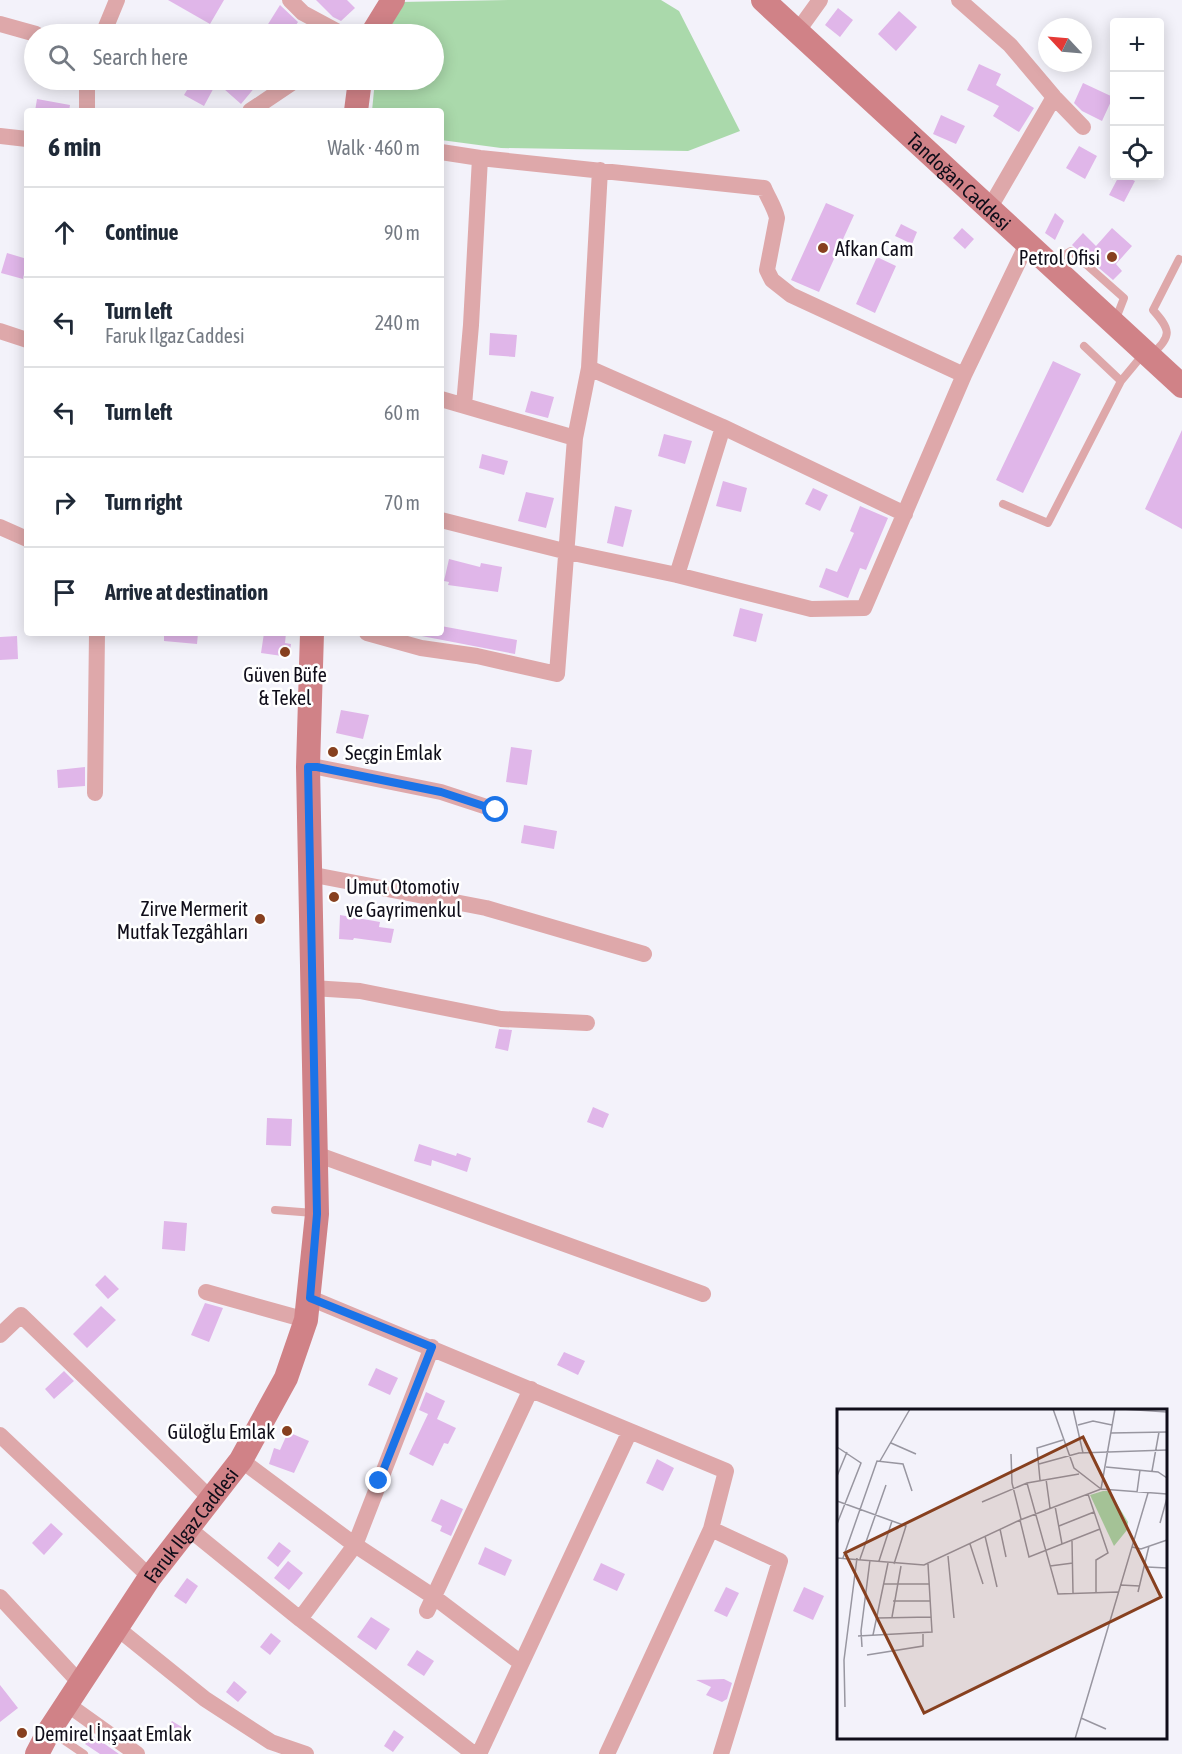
<!DOCTYPE html>
<html lang="en">
<head>
<meta charset="utf-8">
<style>
	:root { --surface:#fff; --page:#f2f2f3; --text:#1f2937; --muted:#747a83; --line:#e0e1e3 }
	body { margin:0; font-family:"Asap Condensed",sans-serif; background:var(--page); color:var(--text) }
	.controls { position:absolute; right:18px; top:18px; display:grid; overflow:hidden; border-radius:6px; box-shadow:0 3px 15px #0003 }
	.controls button { width:54px; height:54px; display:grid; place-items:center; padding:0; border:0; border-bottom:2px solid var(--line); background:var(--surface); color:var(--text); font:30px sans-serif }
	.compass { position:absolute; left:1038px; top:18px; width:54px; height:54px; border-radius:50%; background:var(--surface); box-shadow:0 3px 15px #0003; rotate:296deg }
	.stop { position:absolute; width:18px; height:18px; margin:-14px; border:4px solid #1a73e8; border-radius:50%; background:#fff }
	.stop.end { background:#1a73e8; border-color:#fff; box-shadow:0 2px 6px #0008 }
	.list { margin:0; padding:0; list-style:none }
	h2 { display:flex; justify-content:space-between; align-items:center; height:78px; margin:0; padding:0 24px; font-size:26px }
	h2 small { font-size:20px; font-weight:400; color:var(--muted) }
	.list li { display:grid; grid-template-columns:39px 1fr auto; gap:18px; align-items:center; box-sizing:border-box; height:90px; padding:0 24px; border-top:2px solid var(--line) }
	.list b { display:block; font-size:22px; white-space:nowrap }
	.list p { margin:0; font-size:20px; white-space:nowrap; color:var(--muted) }
	.list em { font-size:20px; font-style:normal; color:var(--muted) }
	.icon { flex:none; width:33px; height:33px; fill:none; stroke:currentColor; stroke-width:2; stroke-linecap:round; stroke-linejoin:round }
	.map { position:relative; flex:none; width:1182px; height:1754px; overflow:hidden }
	.search { position:absolute; background:var(--surface); box-shadow:0 3px 15px #0003; left:24px; top:24px; width:420px; height:66px; display:flex; align-items:center; gap:15px; box-sizing:border-box; padding:0 21px; border-radius:33px; color:var(--muted); font-size:22px }
	.panel { position:absolute; background:var(--surface); box-shadow:0 3px 15px #0003; left:24px; top:108px; width:420px; height:528px; border-radius:6px }
	.map>svg:first-child { display:block }
	.green { fill:#aad9ab }
	.building { fill:#e0b6e9 }
	.lines { fill:none; stroke-linecap:round; stroke-linejoin:round }
	.lane { stroke:#dea8aa; stroke-width:8 }
	.street { stroke:#dea8aa; stroke-width:16 }
	.secondary { stroke:#d08287; stroke-width:24 }
	.route { stroke:#1a73e8; stroke-width:8 }
	.poi-dot { fill:#87401f; stroke:#fff; stroke-width:2 }
	.labels { text-anchor:middle; dominant-baseline:central; stroke-width:5; stroke-linejoin:round; paint-order:stroke }
	.street-label { font-size:20px; fill:#0f0d19; stroke:#fff }
	.poi-label { font-size:20px; fill:#0f0d19; stroke:#fff; text-anchor:start }
	.inset-road { fill:none; stroke:#9896a0; stroke-width:1.5 }
	.view { fill:#87401f; fill-opacity:0.15; stroke:#87401f; stroke-width:3 }
	.inset-edge { fill:none; stroke:#0f0d19; stroke-width:3 }
</style>
</head>
<body>
<div class="map">
<svg width="1182" height="1754" viewBox="0 0 1182 1754">
	<rect width="100%" height="100%" fill="#f3f2fa"/>
	<path class="green" d="M508 0H661L679 11 740 131 688 151 501 148 441 140V111H372L375 80H434V34H383L400 2Z"/>
	<path class="building" d="M168 0H224L210 24Z
		M316 0H347L355 8 341 21 333 17Z
		M280 5 298 22 290 34H273L265 29Z
		M838 8 853 20 840 37 825 25Z
		M899 11 917 27 896 51 878 34Z
		M979 64 1001 74 996 85 1034 108 1019 132 993 116 999 106 967 90Z
		M193 80H218L204 106 184 95Z
		M232 80H261L241 104 224 89Z
		M1083 83 1113 97 1102 121 1082 111 1074 103Z
		M37 99 70 105 69 111H35Z
		M941 115 965 126 956 144 933 134Z
		M1079 146 1097 156 1085 179 1066 168Z
		M1119 176H1124L1135 181 1124 202 1109 195Z
		M826 203 854 215 819 292 791 280Z
		M1055 213 1064 221 1055 240 1045 233Z
		M901 224 917 232 912 244 895 236Z
		M962 228 974 239 965 249 953 238Z
		M1112 228 1132 246 1116 264 1122 271 1113 280 1072 245 1083 233 1096 246Z
		M7 253 27 259 23 279 1 273Z
		M877 257 896 266 875 313 856 304Z
		M490 333 517 335 515 357 489 355Z
		M1053 361 1081 374 1023 493 996 480Z
		M531 391 554 397 548 418 525 412Z
		M1182 430V529L1145 509Z
		M664 434 692 441 685 464 658 456Z
		M482 454 508 461 504 475 479 468Z
		M723 481 747 488 741 512 716 506Z
		M813 488 828 495 820 511 805 504Z
		M526 492 554 498 546 528 518 521Z
		M615 506 632 510 623 547 607 543Z
		M860 506 888 518 866 570 860 568 848 598 819 587 826 568 837 572 854 533 850 531Z
		M449 559 480 567 481 563 502 567 498 592 448 585 449 582 444 581Z
		M740 608 763 614 756 642 733 636Z
		M441 626 517 640 515 654 406 633H441Z
		M164 633H198L197 644 164 641Z
		M264 633H286L285 643 291 644 289 657 261 653Z
		M17 636 18 659 0 660V637Z
		M341 710 369 715 363 739 336 733Z
		M511 747 532 750 527 785 506 782Z
		M85 767V786L58 788 57 770Z
		M524 825 557 831 554 849 521 843Z
		M340 915 380 922 379 927 394 929 391 943 354 938 353 940 339 939Z
		M499 1029 512 1030 508 1051 495 1048Z
		M593 1107 609 1114 603 1128 587 1122Z
		M267 1118 292 1119 291 1146 266 1145Z
		M419 1144 456 1156 457 1153 471 1158 467 1172 432 1160 431 1166 414 1161Z
		M164 1221 187 1223 185 1251 162 1249Z
		M105 1275 119 1289 108 1299 95 1285Z
		M205 1303 223 1308 209 1342 191 1335Z
		M101 1306 116 1320 87 1348 73 1334Z
		M564 1352 585 1361 578 1375 557 1365Z
		M376 1368 398 1378 390 1395 368 1385Z
		M64 1371 74 1381 54 1399 45 1389Z
		M426 1392 445 1401 437 1419 456 1428 448 1444 444 1443 433 1466 409 1454 428 1414 419 1410Z
		M288 1432 309 1441 294 1473 269 1464 274 1448 280 1450Z
		M657 1459 674 1468 663 1491 646 1483Z
		M441 1499 463 1509 451 1536 440 1531 442 1526 431 1521Z
		M51 1523 63 1534 44 1555 32 1543Z
		M279 1542 291 1551 278 1567 267 1558Z
		M485 1547 512 1560 505 1576 478 1564Z
		M288 1561 303 1573 289 1590 274 1578Z
		M601 1563 625 1574 617 1591 593 1580Z
		M187 1578 198 1586 186 1604 174 1596Z
		M726 1587 739 1593 727 1617 714 1611Z
		M804 1587 824 1596 813 1620 793 1611Z
		M371 1617 390 1629 376 1650 357 1637Z
		M271 1633 281 1641 270 1655 260 1647Z
		M417 1650 434 1661 424 1676 407 1665Z
		M724 1679 732 1683 727 1699 722 1702 706 1695 711 1687 696 1680Z
		M234 1681 247 1692 238 1702 226 1692Z
		M0 1685 18 1708 0 1722Z
		M172 1721 185 1729 176 1743 163 1734Z
		M394 1730 404 1737 393 1752 384 1746Z
		M92 1735 119 1754H100L85 1744Z"/>
	<g class="lines">
		<path class="lane" d="M1052 262 1071 251 1124 298 1115 321
			M1152 354C1173 336 1170 329 1153 310L1179 259
			M1121 381 1145 352
			M1003 504 1048 523 1121 381 1084 346
			M275 1210 314 1213
			M50 1731 84 1754"/>
		<path class="street" d="M290 0 303 13 342 34
			M959 0 1010 45 1054 97 1083 127
			M0 24 36 34
			M797 32 820 0
			M103 34 117 0
			M87 111V80
			M250 111 296 80
			M0 136 27 139
			M441 152 480 158 764 188C768 198 775 208 777 218L767 270 772 280 791 295 964 375
			M989 209 1054 97
			M0 331 27 340
			M589 368 723 427 905 514
			M441 399 575 438
			M464 405 471 325 480 158
			M441 520 568 552 677 575 811 609 864 608 964 375 1027 244
			M0 527 27 539
			M677 575 723 427
			M367 633 421 648 477 656 557 674 575 438 589 368 600 170
			M308 767H317L441 792 496 810
			M95 793 97 633
			M309 874 486 908 644 954
			M312 988 360 991 501 1019 587 1023
			M316 1154 703 1294
			M206 1292 306 1320
			M310 1298 726 1471 711 1529 607 1754
			M0 1335 21 1315 211 1499
			M0 1435 150 1577
			M241 1460 355 1545 434 1597 521 1663
			M188 1528 300 1619 474 1754
			M711 1529 780 1561 721 1754
			M0 1597 80 1683
			M427 1611 531 1389
			M300 1619 355 1545 432 1347
			M117 1628 205 1699 271 1742 306 1754
			M67 1704 137 1754
			M479 1754 630 1431"/>
		<g class="secondary">
			<path id="s1" d="M763 0 1182 386"/>
			<path d="M372 34 393 0"/>
			<path d="M356 111 360 80"/>
			<path id="s2" d="M37 1754 49 1731 150 1577 241 1460 286 1378 306 1320 317 1214 308 767 312 633"/>
		</g>
	</g>
	<g class="lines">
		<path class="route" d="M379 1481 432 1347 310 1298 317 1214 308 767H317L441 792 496 810"/>
	</g>
	<g class="poi-dot">
		<circle cx="823" cy="248" r="6"/>
		<circle cx="1112" cy="257" r="6"/>
		<circle cx="285" cy="652" r="6"/>
		<circle cx="333" cy="752" r="6"/>
		<circle cx="334" cy="897" r="6"/>
		<circle cx="260" cy="919" r="6"/>
		<circle cx="287" cy="1431" r="6"/>
		<circle cx="22" cy="1733" r="6"/>
	</g>
	<g class="labels">
		<g class="street-label">
			<text stroke="none"><textPath href="#s1" startOffset="267">Tandoğan Caddesi</textPath></text>
			<text stroke="none"><textPath href="#s2" startOffset="276">Faruk Ilgaz Caddesi</textPath></text>
		</g>
		<g class="poi-label">
			<text x="835" y="248">Afkan Cam</text>
			<text x="1100" y="257" text-anchor="end">Petrol Ofisi</text>
			<text x="285" y="674" text-anchor="middle">Güven Büfe<tspan x="285" dy="23">&amp; Tekel</tspan></text>
			<text x="345" y="752">Seçgin Emlak</text>
			<text x="346" y="886">Umut Otomotiv<tspan x="346" dy="23">ve Gayrimenkul</tspan></text>
			<text x="248" y="908" text-anchor="end">Zirve Mermerit<tspan x="248" dy="23">Mutfak Tezgâhları</tspan></text>
			<text x="275" y="1431" text-anchor="end">Güloğlu Emlak</text>
			<text x="34" y="1733">Demirel İnşaat Emlak</text>
		</g>
	</g>
	<g transform="translate(837 1409)">
		<rect width="330" height="330" fill="#f3f2fa"/>
		<path d="M266 82H272L291 113 290 121 277 137 253 86Z" fill="#aad9ab"/>
		<path class="inset-road" d="M216 0 237 59 264 80M236 0 246 44M285 0 330 3M241 16 256 12 275 16M274 24 330 23M54 34 79 45M0 38 24 54 0 115M174 45 175 74 184 110M43 52 73 0M202 55 242 44 330 41M269 58 321 63 330 69M315 62 322 23M0 67 10 43M209 70 213 99M203 71 200 39 226 31M190 74 221 185 281 183M264 80 278 0M300 83 303 61M251 85 271 144 259 151V183M0 92 69 117 57 155M145 93 190 74 242 65M218 97 225 135M183 111 192 148 263 120M323 114 330 89M222 117 257 103M163 120 169 148M148 127 160 178M235 132 236 184M133 135 146 175M295 138 304 140 330 131M111 147 117 209M0 149 87 156 183 111 264 80 330 85M6 149 40 52 66 55 75 82M23 150 49 76M42 152 55 112M213 157 236 154M310 158 330 159M47 175H92M283 176 303 177M301 183 312 137M56 192H93M55 208 64 157M40 209 94 208M36 226 51 154M21 227 95 223 91 155M25 238 24 222 33 151M30 246 86 237V225M8 298 7 251 20 149M244 309 269 320M238 330 311 84"/>
		<path class="view" d="M246 28 324 188 87 304 8 144Z"/>
		<rect width="330" height="330" class="inset-edge"/>
	</g>
</svg>
<div class="controls">
<button>+</button>
<button>−</button>
<button><svg class="icon" aria-label="locate" viewBox="0 0 24 24"><circle cx="12" cy="12" r="6"/><path d="M12 2v4M12 18v4M2 12h4M18 12h4"/></svg></button>
</div>
<svg class="compass" viewBox="-18 -18 36 36"><path d="M0-13l5 13h-10z" fill="#e53935"/><path d="M0 13l5-13h-10z" fill="#747a83"/></svg>
<div class="stop" style="left:496px;top:810px"></div>
<div class="stop end" style="left:379px;top:1481px"></div>
<div class="search"><svg class="icon" aria-label="search" viewBox="0 0 24 24"><circle cx="10" cy="10" r="6"/><path d="M15 15l6 6"/></svg>Search here</div>
<section class="panel">
<h2>6 min<small>Walk · 460 m</small></h2>
<ul class="list">
<li><svg class="icon" aria-label="ahead" viewBox="0 0 24 24"><path d="M12 20V5M6 11l6-6 6 6"/></svg><div><b>Continue</b></div><em>90 m</em></li>
<li><svg class="icon" aria-label="left" viewBox="0 0 24 24"><path d="M17 20v-9H6M10 6l-5 5 5 5"/></svg><div><b>Turn left</b><p>Faruk Ilgaz Caddesi</p></div><em>240 m</em></li>
<li><svg class="icon" aria-label="left" viewBox="0 0 24 24"><path d="M17 20v-9H6M10 6l-5 5 5 5"/></svg><div><b>Turn left</b></div><em>60 m</em></li>
<li><svg class="icon" aria-label="right" viewBox="0 0 24 24"><path d="M7 20v-9h11M14 6l5 5-5 5"/></svg><div><b>Turn right</b></div><em>70 m</em></li>
<li><svg class="icon" aria-label="arrive" viewBox="0 0 24 24"><path d="M6 21V4h12l-3 4 3 4H6"/></svg><div><b>Arrive at destination</b></div></li>
</ul>
</section>
</div>
</body>
</html>
